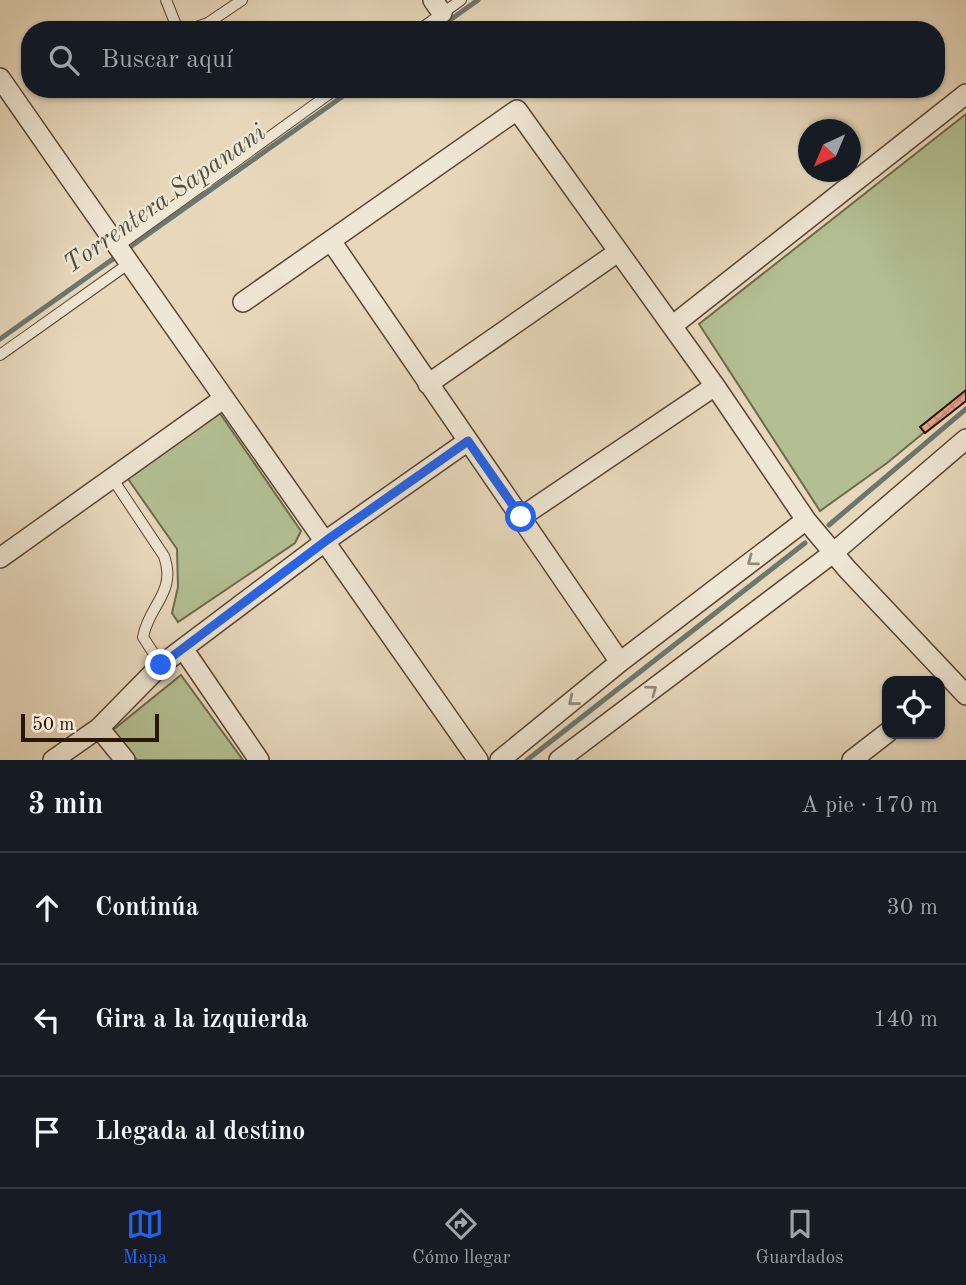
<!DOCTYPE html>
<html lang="es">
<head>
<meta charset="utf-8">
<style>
	:root { --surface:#171b24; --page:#242831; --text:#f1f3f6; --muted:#9ea1a6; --line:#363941; --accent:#2563eb }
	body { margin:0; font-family:"Old Standard TT",serif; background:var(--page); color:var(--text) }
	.controls { position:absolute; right:21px; bottom:21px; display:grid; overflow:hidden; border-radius:14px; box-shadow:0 2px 5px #0004 }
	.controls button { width:63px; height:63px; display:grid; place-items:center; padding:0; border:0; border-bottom:2px solid var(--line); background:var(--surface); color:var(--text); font:35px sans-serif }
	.compass { position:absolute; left:798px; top:119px; width:63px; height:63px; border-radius:50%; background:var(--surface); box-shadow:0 2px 5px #0004; rotate:224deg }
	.scale { position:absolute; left:21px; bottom:18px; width:138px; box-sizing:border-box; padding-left:7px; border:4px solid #2b1505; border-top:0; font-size:19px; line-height:24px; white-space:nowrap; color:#2b1505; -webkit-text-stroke:5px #efe6d3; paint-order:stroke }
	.stop { position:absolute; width:21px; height:21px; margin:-16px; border:5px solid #2563eb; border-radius:50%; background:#fff }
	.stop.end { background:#2563eb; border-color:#fff; box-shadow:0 2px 7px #0008 }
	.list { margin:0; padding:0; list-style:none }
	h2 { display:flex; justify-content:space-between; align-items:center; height:91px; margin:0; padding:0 28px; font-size:30px }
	h2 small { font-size:23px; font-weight:400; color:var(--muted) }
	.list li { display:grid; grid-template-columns:46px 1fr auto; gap:21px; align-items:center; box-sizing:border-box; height:112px; padding:0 28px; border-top:2px solid var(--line) }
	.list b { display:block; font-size:26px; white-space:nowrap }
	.list em { font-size:23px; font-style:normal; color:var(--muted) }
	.icon { flex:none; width:38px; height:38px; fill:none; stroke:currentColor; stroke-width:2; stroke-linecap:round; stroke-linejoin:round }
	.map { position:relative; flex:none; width:966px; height:760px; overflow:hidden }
	.search { position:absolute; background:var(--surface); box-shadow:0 2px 5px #0004; left:21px; right:21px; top:21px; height:77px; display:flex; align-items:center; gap:18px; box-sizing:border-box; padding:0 24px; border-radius:28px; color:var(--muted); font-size:26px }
	.sheet { height:427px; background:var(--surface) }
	nav { display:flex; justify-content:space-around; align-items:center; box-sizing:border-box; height:98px; border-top:2px solid var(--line); background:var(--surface); font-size:19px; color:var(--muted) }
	nav a { display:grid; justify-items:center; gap:4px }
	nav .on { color:var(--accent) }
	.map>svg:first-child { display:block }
	.green { fill:#b3bf93; stroke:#6f6a4c; stroke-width:2 }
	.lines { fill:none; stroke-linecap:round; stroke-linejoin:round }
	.stream { stroke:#6c776f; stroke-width:5 }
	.building { fill:url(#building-cross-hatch); stroke:#2b1505; stroke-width:2 }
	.service-casing { stroke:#5a4633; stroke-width:12 }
	.minor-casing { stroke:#5a4633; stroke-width:22 }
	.service { stroke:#efe6d3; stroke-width:10 }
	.minor { stroke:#efe6d3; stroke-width:19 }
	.oneway { stroke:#978876 }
	.route { stroke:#2563eb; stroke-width:9 }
	.labels { text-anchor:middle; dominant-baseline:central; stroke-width:5; stroke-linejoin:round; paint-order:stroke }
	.water-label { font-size:26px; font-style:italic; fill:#514e43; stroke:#efe6d3 }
</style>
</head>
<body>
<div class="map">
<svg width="966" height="760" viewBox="0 0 966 760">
	<defs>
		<pattern id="building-cross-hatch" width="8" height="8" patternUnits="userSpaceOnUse" patternTransform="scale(1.75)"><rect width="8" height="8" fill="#e6a28d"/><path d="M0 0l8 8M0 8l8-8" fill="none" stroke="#c58b78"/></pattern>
	</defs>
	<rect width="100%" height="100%" fill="#e7d8bc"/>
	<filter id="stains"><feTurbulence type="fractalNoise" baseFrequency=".00286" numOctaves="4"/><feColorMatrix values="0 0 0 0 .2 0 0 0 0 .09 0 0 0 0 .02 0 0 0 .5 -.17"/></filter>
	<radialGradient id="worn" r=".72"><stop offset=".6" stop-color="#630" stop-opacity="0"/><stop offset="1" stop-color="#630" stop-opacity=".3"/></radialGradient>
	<path class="green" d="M966 114V398L887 463 820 511 699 324Z
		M219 412 301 531 295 543 178 622 172 613 178 587 177 549 126 476Z
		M181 675 243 760H137L113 730Z"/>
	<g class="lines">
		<path class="stream" d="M436 30 478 0
			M0 339 353 89
			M829 525 966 409
			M527 760 805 543"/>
	</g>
	<path class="building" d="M966 390V401L925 433 920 427Z"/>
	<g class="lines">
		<g class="service-casing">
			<path id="service" d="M166 0 178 30
				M188 30 208 23 242 0
				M419 30 461 0
				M117 247 336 89
				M0 355 131 262
				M112 478 164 556C177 592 149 605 143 637L161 665"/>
		</g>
		<g class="minor-casing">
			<path id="minor" d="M433 0 442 13
				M0 78C158 306 320 531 478 760
				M331 241 620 662
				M243 302 517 110 715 386 806 520 847 569 966 695
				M672 326 966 94
				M428 384 618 252
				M521 517 715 386
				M0 558 223 399
				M184 650 259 760
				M99 728 125 760
				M53 760 99 728 161 665 327 540 468 441
				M500 760 620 662 806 520
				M559 760 833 553 966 439
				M852 760 887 733"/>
		</g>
		<use href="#service" class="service"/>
		<use href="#minor" class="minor"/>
	</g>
	<defs><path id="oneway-chevron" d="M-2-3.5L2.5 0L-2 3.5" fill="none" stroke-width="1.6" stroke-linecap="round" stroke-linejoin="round" transform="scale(1.75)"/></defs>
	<g class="oneway">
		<use href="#oneway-chevron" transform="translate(752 561) rotate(143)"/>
		<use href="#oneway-chevron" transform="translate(652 690) rotate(-37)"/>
		<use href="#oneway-chevron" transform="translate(573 701) rotate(141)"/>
	</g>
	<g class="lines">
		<path class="route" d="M161 665 327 540 468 441 521 517"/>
	</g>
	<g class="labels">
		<g class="water-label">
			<text transform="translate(165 199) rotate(-35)">Torrentera Sapanani</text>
		</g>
	</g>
	<rect width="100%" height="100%" filter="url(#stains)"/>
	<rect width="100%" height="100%" fill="url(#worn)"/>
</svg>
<div class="controls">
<button><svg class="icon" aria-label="locate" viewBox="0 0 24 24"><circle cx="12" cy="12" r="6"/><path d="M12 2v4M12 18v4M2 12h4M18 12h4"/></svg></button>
</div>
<svg class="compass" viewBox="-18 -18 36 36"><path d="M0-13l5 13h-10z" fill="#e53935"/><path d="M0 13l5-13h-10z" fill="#9ea1a6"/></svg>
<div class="scale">50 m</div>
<div class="stop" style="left:521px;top:517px"></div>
<div class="stop end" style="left:161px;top:665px"></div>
<div class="search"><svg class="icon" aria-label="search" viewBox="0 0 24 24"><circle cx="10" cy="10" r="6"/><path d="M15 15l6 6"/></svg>Buscar aquí</div>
</div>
<section class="sheet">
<h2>3 min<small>A pie · 170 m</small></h2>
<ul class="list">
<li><svg class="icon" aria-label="ahead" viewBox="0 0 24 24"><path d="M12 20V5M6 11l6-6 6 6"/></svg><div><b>Continúa</b></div><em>30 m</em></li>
<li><svg class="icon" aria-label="left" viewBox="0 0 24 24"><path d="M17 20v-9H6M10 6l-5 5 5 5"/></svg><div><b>Gira a la izquierda</b></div><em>140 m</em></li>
<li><svg class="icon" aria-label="arrive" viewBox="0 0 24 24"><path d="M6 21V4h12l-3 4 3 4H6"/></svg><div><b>Llegada al destino</b></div></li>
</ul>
</section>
<nav>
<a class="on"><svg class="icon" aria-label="map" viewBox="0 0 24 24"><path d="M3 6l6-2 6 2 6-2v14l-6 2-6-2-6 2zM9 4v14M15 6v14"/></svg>Mapa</a>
<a><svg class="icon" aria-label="directions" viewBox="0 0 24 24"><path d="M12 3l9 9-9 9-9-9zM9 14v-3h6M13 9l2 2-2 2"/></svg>Cómo llegar</a>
<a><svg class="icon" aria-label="saved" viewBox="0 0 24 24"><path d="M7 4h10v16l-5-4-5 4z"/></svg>Guardados</a>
</nav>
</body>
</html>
